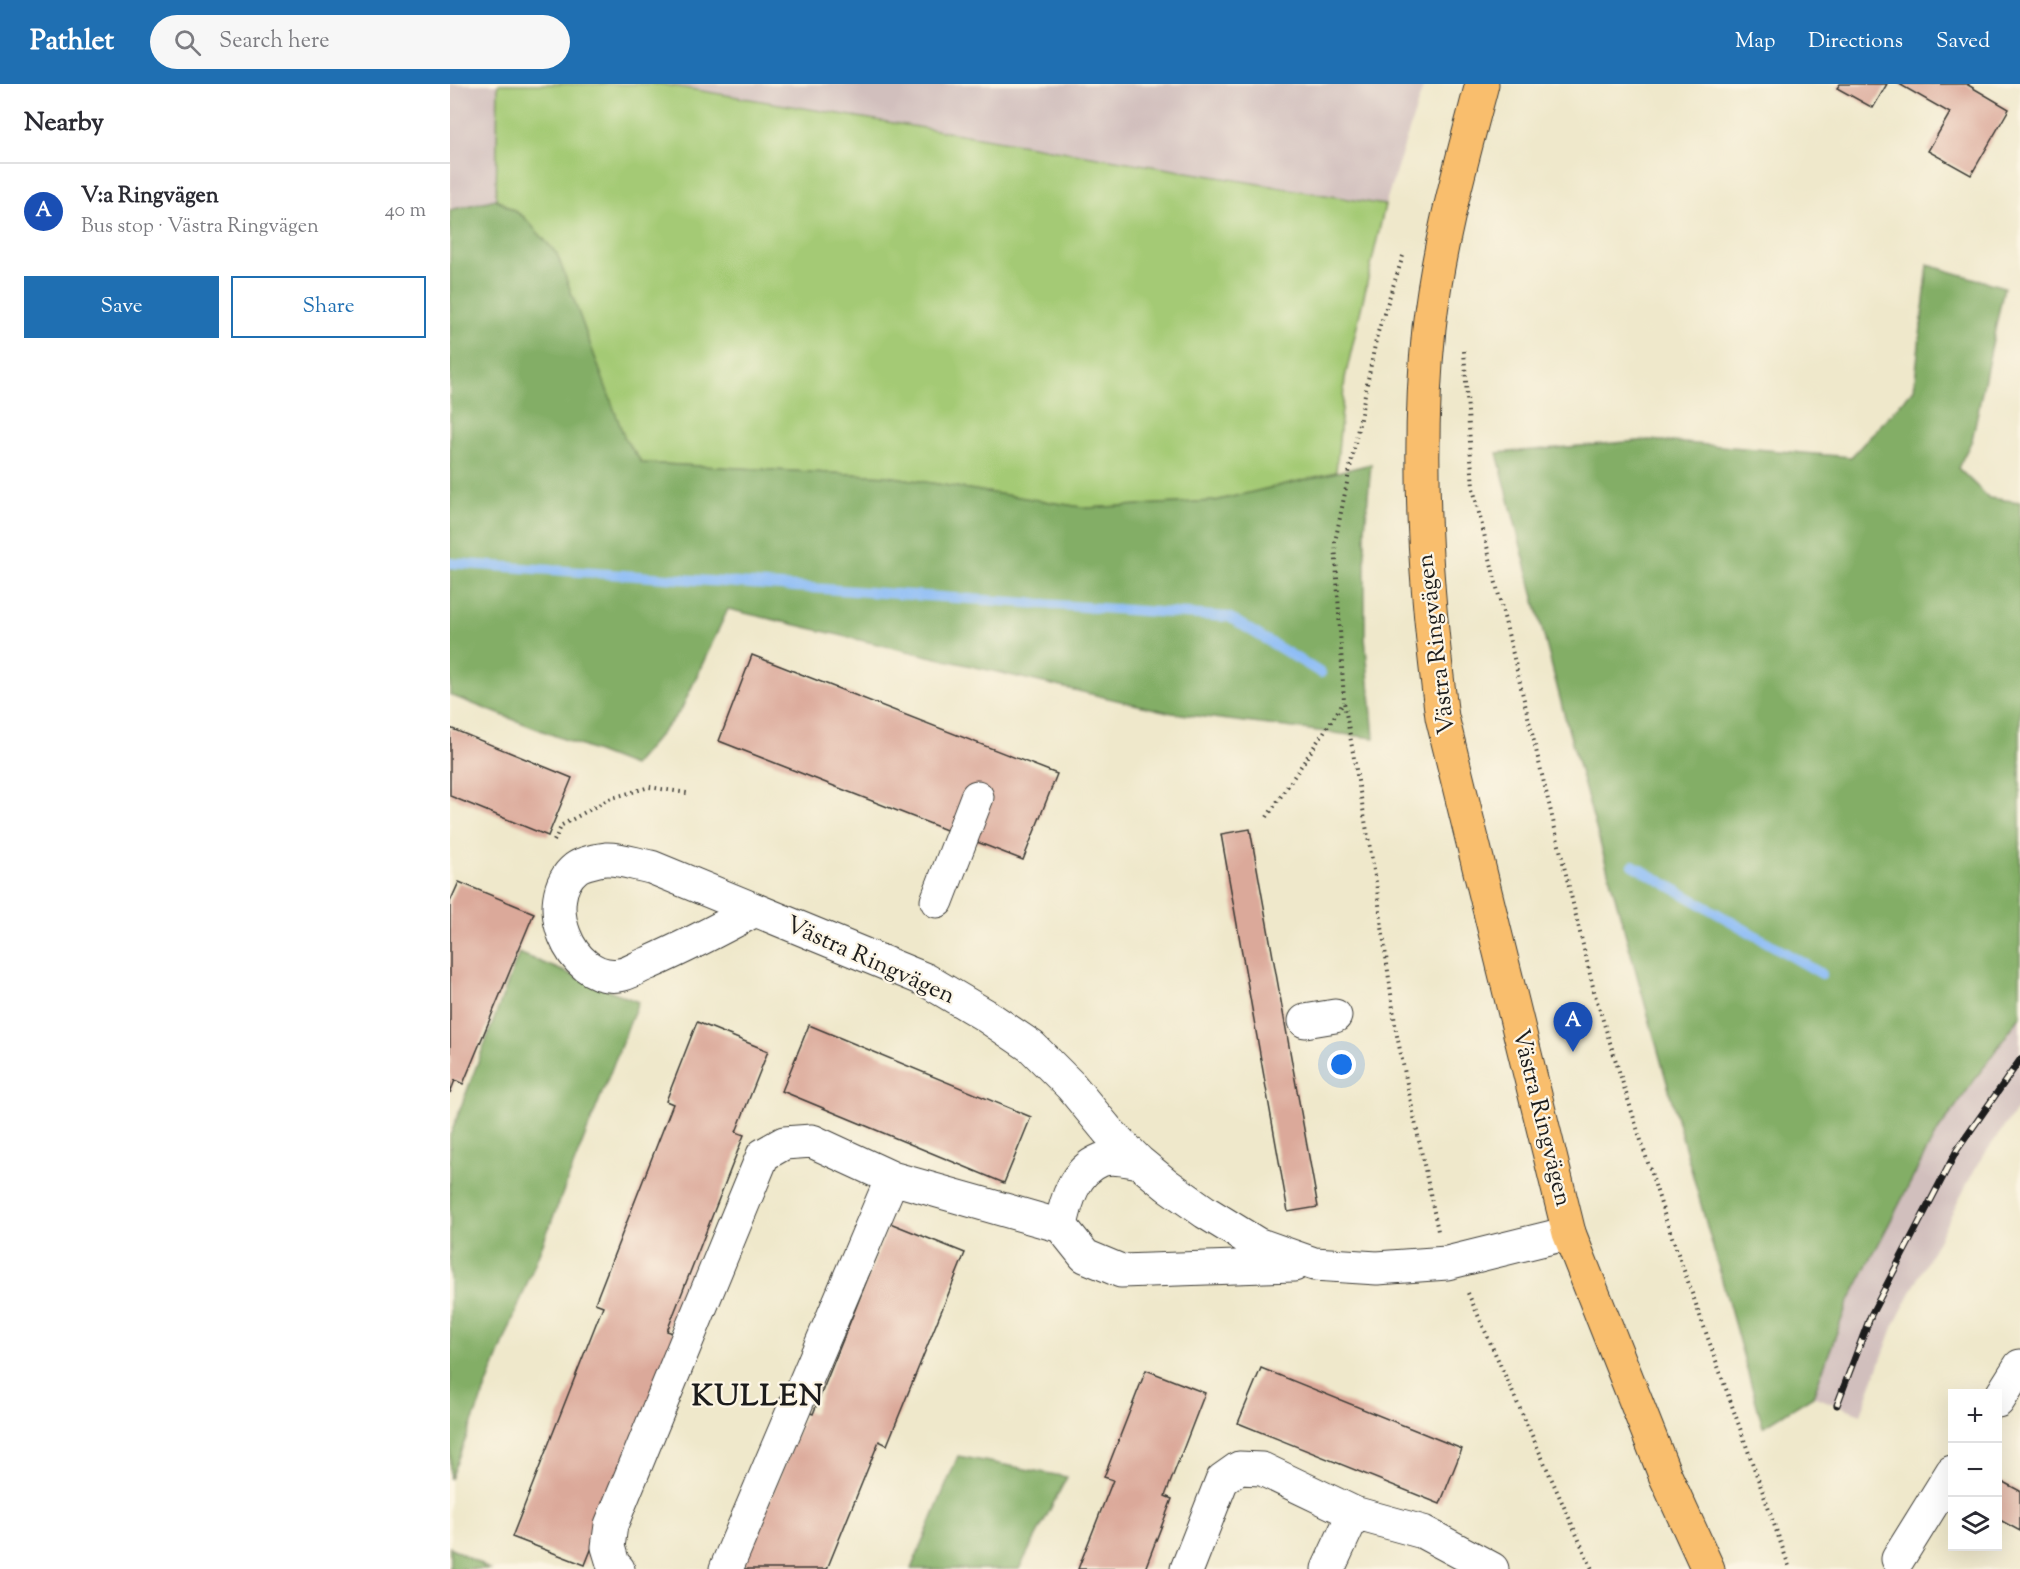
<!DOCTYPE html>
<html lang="en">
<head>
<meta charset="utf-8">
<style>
	:root { --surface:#fff; --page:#f7f7f7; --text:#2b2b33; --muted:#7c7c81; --line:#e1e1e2; --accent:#1f6fb2 }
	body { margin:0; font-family:"Sorts Mill Goudy",serif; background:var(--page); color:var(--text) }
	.controls { position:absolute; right:18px; bottom:18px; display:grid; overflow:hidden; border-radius:0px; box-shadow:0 6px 24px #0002 }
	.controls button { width:54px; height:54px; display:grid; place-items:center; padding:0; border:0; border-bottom:2px solid var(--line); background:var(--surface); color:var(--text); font:30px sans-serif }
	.you { position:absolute; left:892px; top:981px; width:21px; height:21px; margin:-15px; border:4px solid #fff; border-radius:50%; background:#1a73e8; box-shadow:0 0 0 9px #1a73e833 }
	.badge { display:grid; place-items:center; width:39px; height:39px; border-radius:50%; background:var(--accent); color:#fff; font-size:20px; font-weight:700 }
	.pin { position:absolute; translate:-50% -50px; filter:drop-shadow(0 2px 3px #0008) }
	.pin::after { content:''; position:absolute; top:32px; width:21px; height:18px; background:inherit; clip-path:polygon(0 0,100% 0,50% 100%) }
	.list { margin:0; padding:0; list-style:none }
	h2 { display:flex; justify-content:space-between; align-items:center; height:78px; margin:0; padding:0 24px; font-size:26px }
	h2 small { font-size:20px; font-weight:400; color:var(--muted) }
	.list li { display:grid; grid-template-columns:39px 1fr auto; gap:18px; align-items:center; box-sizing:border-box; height:96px; padding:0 24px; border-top:2px solid var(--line) }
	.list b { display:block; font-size:22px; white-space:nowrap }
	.list p { margin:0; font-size:20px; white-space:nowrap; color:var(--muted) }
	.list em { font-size:20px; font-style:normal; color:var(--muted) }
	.actions { display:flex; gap:12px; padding:18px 24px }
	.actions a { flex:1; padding:14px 0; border:2px solid var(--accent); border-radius:0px; text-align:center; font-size:21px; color:var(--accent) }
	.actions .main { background:var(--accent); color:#fff }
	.icon { flex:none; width:33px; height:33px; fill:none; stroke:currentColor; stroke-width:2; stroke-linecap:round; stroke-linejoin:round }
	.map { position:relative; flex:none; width:1570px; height:1485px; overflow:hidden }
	header { display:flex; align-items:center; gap:36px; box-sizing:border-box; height:84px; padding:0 30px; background:var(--accent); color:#fff }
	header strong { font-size:28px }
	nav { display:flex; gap:33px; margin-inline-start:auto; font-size:21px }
	.search { width:420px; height:54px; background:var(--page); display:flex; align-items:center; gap:15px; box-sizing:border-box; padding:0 21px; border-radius:33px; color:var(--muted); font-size:22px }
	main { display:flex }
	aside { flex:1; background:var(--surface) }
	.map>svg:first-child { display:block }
	.industrial { fill:#d1bfbd }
	.green { fill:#a4ca74; stroke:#607348; stroke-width:1.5 }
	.forest { fill:#83ae66; stroke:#506541; stroke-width:1.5 }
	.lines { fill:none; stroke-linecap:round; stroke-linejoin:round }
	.stream { stroke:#8abbf6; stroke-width:10 }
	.building { fill:#dba99a }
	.minor-casing { stroke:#3c3b36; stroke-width:35 }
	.major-casing { stroke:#3c3b36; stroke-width:35 }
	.path { stroke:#3c3b36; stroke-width:4; stroke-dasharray:1.5 4.5; stroke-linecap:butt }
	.minor { stroke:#fff; stroke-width:33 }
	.major { stroke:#f9be6d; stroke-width:33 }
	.rail-casing { stroke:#1c1c1c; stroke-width:7 }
	.rail { stroke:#fcf5e5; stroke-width:4.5; stroke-dasharray:14; stroke-linecap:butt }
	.labels { text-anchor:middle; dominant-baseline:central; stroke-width:4.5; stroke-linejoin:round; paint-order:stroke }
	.street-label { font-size:24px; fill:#1c1c1c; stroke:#fcf5e5 }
	.district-label { font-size:30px; font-weight:bold; letter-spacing:1.5px; fill:#1c1c1c; stroke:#fcf5e5 }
</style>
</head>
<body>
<header>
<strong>Pathlet</strong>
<div class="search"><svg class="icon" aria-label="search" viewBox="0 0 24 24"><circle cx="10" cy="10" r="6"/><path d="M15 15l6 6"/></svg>Search here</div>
<nav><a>Map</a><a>Directions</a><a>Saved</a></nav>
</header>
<main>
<aside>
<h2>Nearby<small></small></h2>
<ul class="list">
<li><span class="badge" style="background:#1a4fb4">A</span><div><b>V:a Ringvägen</b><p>Bus stop · Västra Ringvägen</p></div><em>40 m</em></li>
</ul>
<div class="actions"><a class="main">Save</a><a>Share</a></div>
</aside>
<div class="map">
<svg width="1570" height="1485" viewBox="0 0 1570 1485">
	<rect width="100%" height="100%" fill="#fcf5e5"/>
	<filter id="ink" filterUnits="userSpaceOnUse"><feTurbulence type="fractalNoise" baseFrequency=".0167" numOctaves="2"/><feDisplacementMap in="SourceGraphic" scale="12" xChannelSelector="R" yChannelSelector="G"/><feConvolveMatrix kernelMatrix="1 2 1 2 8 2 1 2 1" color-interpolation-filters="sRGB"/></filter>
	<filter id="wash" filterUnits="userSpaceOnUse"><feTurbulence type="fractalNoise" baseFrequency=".008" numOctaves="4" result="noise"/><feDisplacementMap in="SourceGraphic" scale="24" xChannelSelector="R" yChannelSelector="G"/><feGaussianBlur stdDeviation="1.35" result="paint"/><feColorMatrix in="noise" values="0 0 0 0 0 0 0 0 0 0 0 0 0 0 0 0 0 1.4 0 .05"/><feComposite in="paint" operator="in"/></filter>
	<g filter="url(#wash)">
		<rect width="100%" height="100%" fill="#efe8cb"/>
		<path class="industrial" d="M0 0H48L46 115 0 126Z
			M210 0H974L935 121Z
			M1570 932V1021L1528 1079 1444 1241 1411 1330 1363 1312 1397 1221 1484 1053Z"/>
		<path class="green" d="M48 0H210L935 121 895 294 886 388 765 417 637 424 437 392 192 379 175 356 74 133 46 115Z"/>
		<path class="forest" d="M46 115 74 133 107 170 175 355 192 379 438 392 637 424 765 417 921 380 915 445V553L924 654 722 629 278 525 231 626 183 682 0 611V126Z
			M1478 181 1554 203 1522 356 1508 384 1539 414 1570 418V932L1484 1053 1397 1221 1363 1312 1313 1343 1113 626 1047 369 1199 356 1401 373 1464 305Z
			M69 869 188 918 0 1395V1052Z
			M508 1372 617 1393 569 1485H461Z
			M0 1463 39 1485H0Z"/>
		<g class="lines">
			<path class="stream" d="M0 479 779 533 871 589
				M1183 781 1372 890"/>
		</g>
		<g id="blocks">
			<path class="building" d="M1390 0H1437L1423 24 1387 4Z
				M1449 0H1519L1518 1 1559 25 1521 91 1478 67 1500 29Z
				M302 571 607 690 573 776 269 657Z
				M0 644 122 694 98 752 0 712Z
				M800 745 868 1123 838 1128 771 750Z
				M9 798 84 829 13 1000 5 996 0 1009V818Z
				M247 938 318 967 286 1048 294 1051 217 1247 226 1250 135 1481 62 1453 153 1222 145 1219 223 1020 216 1017Z
				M359 941 581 1033 554 1099 332 1007Z
				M440 1139 515 1169 437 1361 429 1357 377 1485H292L356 1327 363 1330Z
				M811 1284 1012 1365 990 1420 788 1339Z
				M696 1286 755 1309 715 1412 722 1415 695 1485H628L663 1396 654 1393Z
				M1553 1398 1570 1407V1447L1548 1435V1408Z"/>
		</g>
	</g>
	<g filter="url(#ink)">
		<use href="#blocks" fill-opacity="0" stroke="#3c3b36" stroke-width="1.5"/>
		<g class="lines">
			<g class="minor-casing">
				<path id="minor" d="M487 817 527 713
					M305 826C270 845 235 863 199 879 190 882 179 890 169 891 119 898 88 814 126 784 132 779 148 776 156 775 169 774 188 781 201 783L476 896 535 931 582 963 621 1002 658 1047 689 1078 717 1101 755 1128 807 1160 864 1180 927 1184 997 1179 1119 1149
					M855 937 885 932
					M689 1078C678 1076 662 1072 651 1076 624 1087 616 1117 611 1142L635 1172 671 1187 844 1181
					M1548 1317 1570 1282
					M1448 1475 1502 1388
					M168 1485 164 1483 158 1463 161 1441 313 1071 334 1059 362 1057 442 1094 611 1142
					M276 1485 442 1094
					M737 1485 772 1396 789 1384 812 1385 904 1429 973 1448 1042 1485
					M878 1485 904 1429"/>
			</g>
			<g class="major-casing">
				<path id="major" d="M1032 0C1011 80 988 161 979 244 966 373 975 504 992 633L1119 1149 1215 1391 1258 1485"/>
			</g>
			<path class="path" d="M953 172 927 251 885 458 894 618 926 798 946 947 988 1147
				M1014 267 1023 404 1145 911 1216 1136 1340 1485
				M817 733 894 618
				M104 757 112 741 159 715 199 703 237 709
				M1018 1209 1142 1485"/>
			<use href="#minor" class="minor"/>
			<use href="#major" class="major"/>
			<g class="rail-casing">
				<path id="rail" d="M1387 1321 1421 1231 1507 1066 1570 976"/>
			</g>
			<use href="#rail" class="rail"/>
		</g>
	</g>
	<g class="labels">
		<g class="street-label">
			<text transform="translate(987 560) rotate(-97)">Västra Ringvägen</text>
			<text transform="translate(420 877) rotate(24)">Västra Ringvägen</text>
			<text transform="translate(1091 1034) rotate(76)">Västra Ringvägen</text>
		</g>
		<g class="district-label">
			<text x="308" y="1313">KULLEN</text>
		</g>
	</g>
</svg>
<div class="controls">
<button>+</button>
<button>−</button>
<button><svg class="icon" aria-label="layers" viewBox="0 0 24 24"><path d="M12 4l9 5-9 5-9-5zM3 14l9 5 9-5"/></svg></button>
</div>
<div class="you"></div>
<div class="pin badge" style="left:1123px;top:968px;background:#1a4fb4">A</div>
</div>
</main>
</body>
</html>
